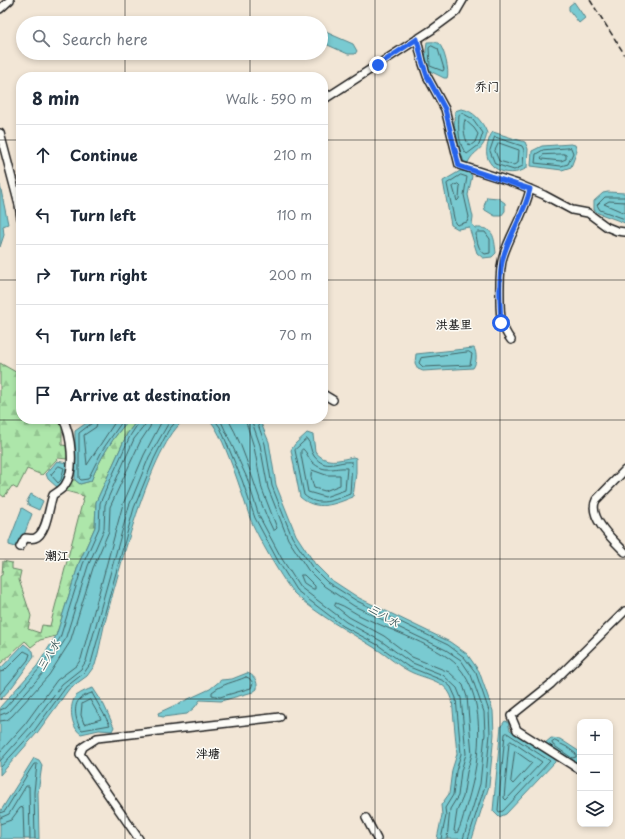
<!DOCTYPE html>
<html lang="en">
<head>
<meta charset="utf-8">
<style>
	:root { --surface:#fff; --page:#f6f6f7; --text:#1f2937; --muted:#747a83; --line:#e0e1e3 }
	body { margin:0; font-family:"Playpen Sans","LXGW WenKai TC",sans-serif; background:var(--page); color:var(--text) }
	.controls { position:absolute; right:12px; bottom:12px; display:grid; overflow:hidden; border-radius:8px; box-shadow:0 2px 6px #0003 }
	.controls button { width:36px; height:36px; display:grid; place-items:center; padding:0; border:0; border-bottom:1px solid var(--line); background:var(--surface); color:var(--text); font:20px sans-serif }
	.stop { position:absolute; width:12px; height:12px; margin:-9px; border:3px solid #2563eb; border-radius:50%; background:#fff }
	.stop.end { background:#2563eb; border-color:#fff; box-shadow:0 1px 4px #0008 }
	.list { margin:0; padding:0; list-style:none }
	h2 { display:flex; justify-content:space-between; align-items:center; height:52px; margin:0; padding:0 16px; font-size:17px }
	h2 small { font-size:13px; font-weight:400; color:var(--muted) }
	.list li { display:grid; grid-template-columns:26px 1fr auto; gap:12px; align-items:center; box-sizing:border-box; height:60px; padding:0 16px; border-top:1px solid var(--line) }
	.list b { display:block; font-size:15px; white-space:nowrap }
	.list em { font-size:13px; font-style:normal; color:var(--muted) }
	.icon { flex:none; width:22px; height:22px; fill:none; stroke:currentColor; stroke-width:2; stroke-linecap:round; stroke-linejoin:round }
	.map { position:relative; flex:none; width:625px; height:839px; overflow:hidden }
	.search { position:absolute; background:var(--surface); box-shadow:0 2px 6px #0003; left:16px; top:16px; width:312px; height:44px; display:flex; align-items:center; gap:10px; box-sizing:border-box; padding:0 14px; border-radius:22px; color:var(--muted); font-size:15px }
	.panel { position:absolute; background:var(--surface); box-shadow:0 2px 6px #0003; left:16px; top:72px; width:312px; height:352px; border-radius:16px }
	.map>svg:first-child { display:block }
	.forest { fill:url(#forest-firs); stroke:#648163 }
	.water { fill:#79cad1; stroke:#548489 }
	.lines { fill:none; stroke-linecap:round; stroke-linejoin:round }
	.shore { stroke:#416264; stroke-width:1 }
	.minor-casing { stroke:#1c1c1c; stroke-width:10 }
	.minor { stroke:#fdfcf7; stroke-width:7 }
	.rail { stroke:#1c1c1c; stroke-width:1.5; stroke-dasharray:6 3; stroke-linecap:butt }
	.route { stroke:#2563eb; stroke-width:5 }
	.grid { fill:none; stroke:#1c1c1c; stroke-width:1; stroke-opacity:0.55 }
	.labels { text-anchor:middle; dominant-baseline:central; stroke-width:3; stroke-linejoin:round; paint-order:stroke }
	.water-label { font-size:11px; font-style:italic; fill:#3d595b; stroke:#fdfcf7 }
	.quarter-label { font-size:12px; font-weight:bold; fill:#1c1c1c; stroke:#fdfcf7 }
</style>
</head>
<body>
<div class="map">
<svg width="625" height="839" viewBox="0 0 625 839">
	<defs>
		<pattern id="forest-firs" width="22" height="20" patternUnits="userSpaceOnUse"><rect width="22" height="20" fill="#ade6aa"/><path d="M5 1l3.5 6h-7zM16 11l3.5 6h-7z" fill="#94c592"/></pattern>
	</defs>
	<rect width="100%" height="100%" fill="#f2e6d6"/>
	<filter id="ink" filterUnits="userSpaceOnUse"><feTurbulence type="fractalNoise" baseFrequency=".025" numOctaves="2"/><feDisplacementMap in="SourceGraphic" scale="8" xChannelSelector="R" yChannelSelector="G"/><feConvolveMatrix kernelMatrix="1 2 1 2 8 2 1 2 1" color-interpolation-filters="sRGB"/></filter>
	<g filter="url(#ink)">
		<path class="forest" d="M0 363 21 375V419H60L63 425 62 427V445L68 446 67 459 58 458 42 475 27 469 17 489 12 486 4 497 0 494Z
			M130 419H138L127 434 96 502 95 527 79 563 56 636 40 640 31 647 25 641 0 664V576L2 575 3 561 12 563V569L21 571 19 580 31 616 28 629 40 633 42 625 50 626 84 496 66 491 70 480H75L80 484 91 481C99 460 114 435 130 419Z"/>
		<path class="water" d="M574 2 585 18 579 23 569 10V6Z
			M321 30 353 44 357 51 355 54H348L321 42Z
			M427 42C431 42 436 41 439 44 444 48 450 72 447 78H444L428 70 425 60Z
			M461 109C473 110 483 122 487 133 484 152 473 150 468 163L464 162C458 146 452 129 455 111Z
			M493 132 525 142 528 149 527 168C508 180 480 168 488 143 489 139 490 135 493 132Z
			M571 144 575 145 577 151 571 167 562 170 531 166 532 151 542 146Z
			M460 171 469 172 472 176 468 195 473 217 472 224 475 228C494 227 494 236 496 253L492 257 483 258 477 253 469 227 458 229 451 225 443 181Z
			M0 185 8 224 3 226 4 235 0 247Z
			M608 192 625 193V223L598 213 594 210V201L603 193Z
			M487 197 498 198 505 203V211L501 216H495L485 210 484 206Z
			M474 348C477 353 477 363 473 368L423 371 418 369 415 363 416 354Z
			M92 419H130C114 435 99 460 91 481L80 484 75 480V431Z
			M138 419H186C151 441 116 583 104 626 101 639 99 652 95 665L87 676 69 689 37 733 0 775V707L37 666 56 636 79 563 95 527 96 502 127 434Z
			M208 419H259L260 421 269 442 276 485 296 535 315 564 330 579 359 598 450 642 467 654 479 671 493 711 494 734 489 786 472 839H437L442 815 441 805 449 794 452 770 457 754 452 699C447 681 427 679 413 673 399 667 388 656 375 648 348 631 319 616 295 594 285 585 255 532 250 518 244 500 222 428 208 419Z
			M307 433 313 435 315 451C325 465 339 460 353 457L356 458V473L353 497C335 504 317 512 300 497L291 450 295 444Z
			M57 461 67 463C70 473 65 482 58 488L48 479 46 474Z
			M31 494 43 501 39 510 28 505 27 501Z
			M22 508 32 514 19 548 9 545V542Z
			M24 644 33 651 34 657 12 687 0 700V669Z
			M247 673C254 675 258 681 257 689L253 692 221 701 200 700 195 707 187 714 163 717 159 716 158 713 210 689 221 680 232 679Z
			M93 688 104 705 114 727 112 731 99 730 81 734C71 728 68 705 76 696 80 693 88 689 93 688Z
			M505 721 508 722 510 730 555 759V762L506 814 499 817 493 811 501 726Z
			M551 738 560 739 580 752V758L575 765 544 744Z
			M34 758 39 760 42 765 38 793 39 839H0V812Z"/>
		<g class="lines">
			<path class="shore" d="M432 46 438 49 444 69 443 71 430 66 429 48Z
				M462 113 473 119 483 133 479 145 467 154C458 147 458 126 459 115Z
				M465 120 474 128 478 134 475 142 470 146C465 142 462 126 465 120Z
				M495 137 522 146 524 150 523 166 514 170 495 164 490 151Z
				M499 143 519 150 518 163 513 165 499 161 495 151Z
				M571 148 573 153 568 164 561 166 535 163 536 154 543 150Z
				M564 154 566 155V159L561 161 542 159 541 158 543 155Z
				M461 175 467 177 464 195 469 217 467 222 457 225 455 223 447 184Z
				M458 184 460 186 459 199 457 201 453 187Z
				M625 197H605L597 205 600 210 625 219
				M625 202 609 201 604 204 625 213
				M478 232H485L490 239V253L485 254C478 250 477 241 476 234Z
				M469 352 472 354 470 365 423 367 419 363 421 358Z
				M93 419 92 423 79 433V478L81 480 88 479 103 449 124 419
				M98 419 96 427 84 435 87 465 117 419
				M214 419 220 427 242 480 255 518 278 561 296 590 343 626 378 645 407 666 444 681 451 687 456 698 461 754 456 771 453 795 445 808 446 816 441 839
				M220 419 247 478 259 516 282 559 300 587 346 622 381 641 410 662 443 675 457 688 461 698 466 754 461 771 458 796 450 809 447 839
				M228 419C248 453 255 495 273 530H275L277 528 262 489 254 447 245 419
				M251 419 260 445 268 488 288 539 308 570 324 586 354 606 446 650 461 660 471 675 484 712 485 734 480 784 463 839
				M256 419 265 444 272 486 292 537 312 567 327 582 357 601 448 645 464 657 476 673 489 711 490 734 485 786 468 839
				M307 439C311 443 310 451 314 456 326 472 338 460 352 462L350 494C334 500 318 508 304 495L295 450Z
				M303 449C307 452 308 458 312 462 325 474 333 467 347 468L345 490 325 497 308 492 301 455V451Z
				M59 466 64 468 61 480 58 483 51 475Z
				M312 470 326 475H340V485L325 491 314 488 311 477Z
				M301 575H304L315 586V589H313L304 583Z
				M336 603C346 606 355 614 365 618 388 629 441 648 457 665 490 701 479 768 465 810 463 817 461 826 457 833L454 831 457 811 463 797 467 772 472 754 467 697 463 685 449 672 412 657 384 636 349 617 335 606Z
				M0 672 4 671 24 651 30 654 28 660 0 694
				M246 677 249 678 253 683 251 688 220 697 212 695V692C224 683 232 683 246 677Z
				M92 693 110 725 82 730C76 724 72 705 80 699 83 696 88 694 92 693Z
				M90 700 101 719 84 724 81 715 82 704Z
				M0 710 5 708 40 668 60 638 83 564 99 528 100 503 130 436 141 419
				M0 715 8 712 44 672 65 640 88 566 104 529 105 505 134 439 145 425 146 419
				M0 721 7 720 12 716 49 675 70 642 93 568 109 531 110 507 140 442 150 427 152 419
				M507 733 550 761 503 811 499 812 498 810 505 734Z
				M511 741 542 762 506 800 504 798 509 743Z
				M555 741 567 747 576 754V757L572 758 553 745 552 743Z
				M515 751 532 763 513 784 511 782Z
				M0 752 25 724 57 680 77 665 81 659 123 504 144 455 163 419
				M0 761 30 727 62 684 81 669 86 661 129 506 149 457 171 419
				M0 768 34 731 66 687 84 673 91 663 134 508 154 459 168 431 178 419
				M0 813 5 811 30 770 34 764H37L34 792 35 839
				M0 818 9 814 26 786H29L30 839
				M0 824 11 820 20 808 23 807 24 839"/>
			<g class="minor-casing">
				<path id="minor" d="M0 9 10 0
					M417 39 422 61 427 76 445 109 459 165 518 184 544 195 572 210 588 213 607 227 617 231 625 232
					M323 100 433 29 456 12 463 0
					M0 133 19 205 21 218
					M511 340C501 327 500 316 500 300 500 286 499 271 503 257 510 234 525 213 530 189
					M323 394 333 400
					M625 470 596 500C587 517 614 541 625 552
					M20 547 25 538C28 538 32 539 35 538 47 534 49 505 53 495 57 492 62 490 65 485 76 470 71 434 63 419
					M577 768 517 730 511 716 551 684 625 611
					M366 818 377 839
					M139 839 80 754 83 747 97 738 280 717"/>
			</g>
			<use href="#minor" class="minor"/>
			<path class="rail" d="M590 0 625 55"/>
		</g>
	</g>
	<g class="lines" filter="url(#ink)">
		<path class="route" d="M378 65 417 39 422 61 427 76 445 109 459 166 530 189C525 214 509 234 503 258 498 278 500 302 501 323"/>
	</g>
	<path class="grid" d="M125 0V23M250 0V23M375 0V839M500 0V839M125 53V77M250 53V77M0 140H21M323 140H625M0 280H21M323 280H625M125 419V839M250 419V839M0 420H625M0 559H625M0 699H625"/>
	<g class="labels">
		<g class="water-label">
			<text transform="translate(384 615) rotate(31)">三八水</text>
			<text transform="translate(48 655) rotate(-59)">三八水</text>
		</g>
		<g class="quarter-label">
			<text x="487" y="86">乔门</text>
			<text x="454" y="324">洪基里</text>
			<text x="57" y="555">潮江</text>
			<text x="208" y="753">泮塘</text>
		</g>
	</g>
</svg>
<div class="controls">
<button>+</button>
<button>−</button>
<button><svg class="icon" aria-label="layers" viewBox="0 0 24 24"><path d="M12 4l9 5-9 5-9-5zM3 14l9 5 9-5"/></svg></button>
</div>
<div class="stop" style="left:501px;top:323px"></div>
<div class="stop end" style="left:378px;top:65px"></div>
<div class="search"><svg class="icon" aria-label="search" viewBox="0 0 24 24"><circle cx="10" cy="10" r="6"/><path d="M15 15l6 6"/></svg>Search here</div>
<section class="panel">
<h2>8 min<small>Walk · 590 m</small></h2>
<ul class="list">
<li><svg class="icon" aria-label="ahead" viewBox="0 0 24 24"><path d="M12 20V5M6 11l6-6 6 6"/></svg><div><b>Continue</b></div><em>210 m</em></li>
<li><svg class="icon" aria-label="left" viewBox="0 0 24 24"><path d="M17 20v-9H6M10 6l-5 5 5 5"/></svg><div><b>Turn left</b></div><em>110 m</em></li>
<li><svg class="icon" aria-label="right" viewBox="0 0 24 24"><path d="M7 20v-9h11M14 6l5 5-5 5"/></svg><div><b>Turn right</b></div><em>200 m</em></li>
<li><svg class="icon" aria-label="left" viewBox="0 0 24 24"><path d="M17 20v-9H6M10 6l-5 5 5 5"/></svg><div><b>Turn left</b></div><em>70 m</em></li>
<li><svg class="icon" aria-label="arrive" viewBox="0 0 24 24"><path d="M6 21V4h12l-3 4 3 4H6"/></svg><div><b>Arrive at destination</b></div></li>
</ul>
</section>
</div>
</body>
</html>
